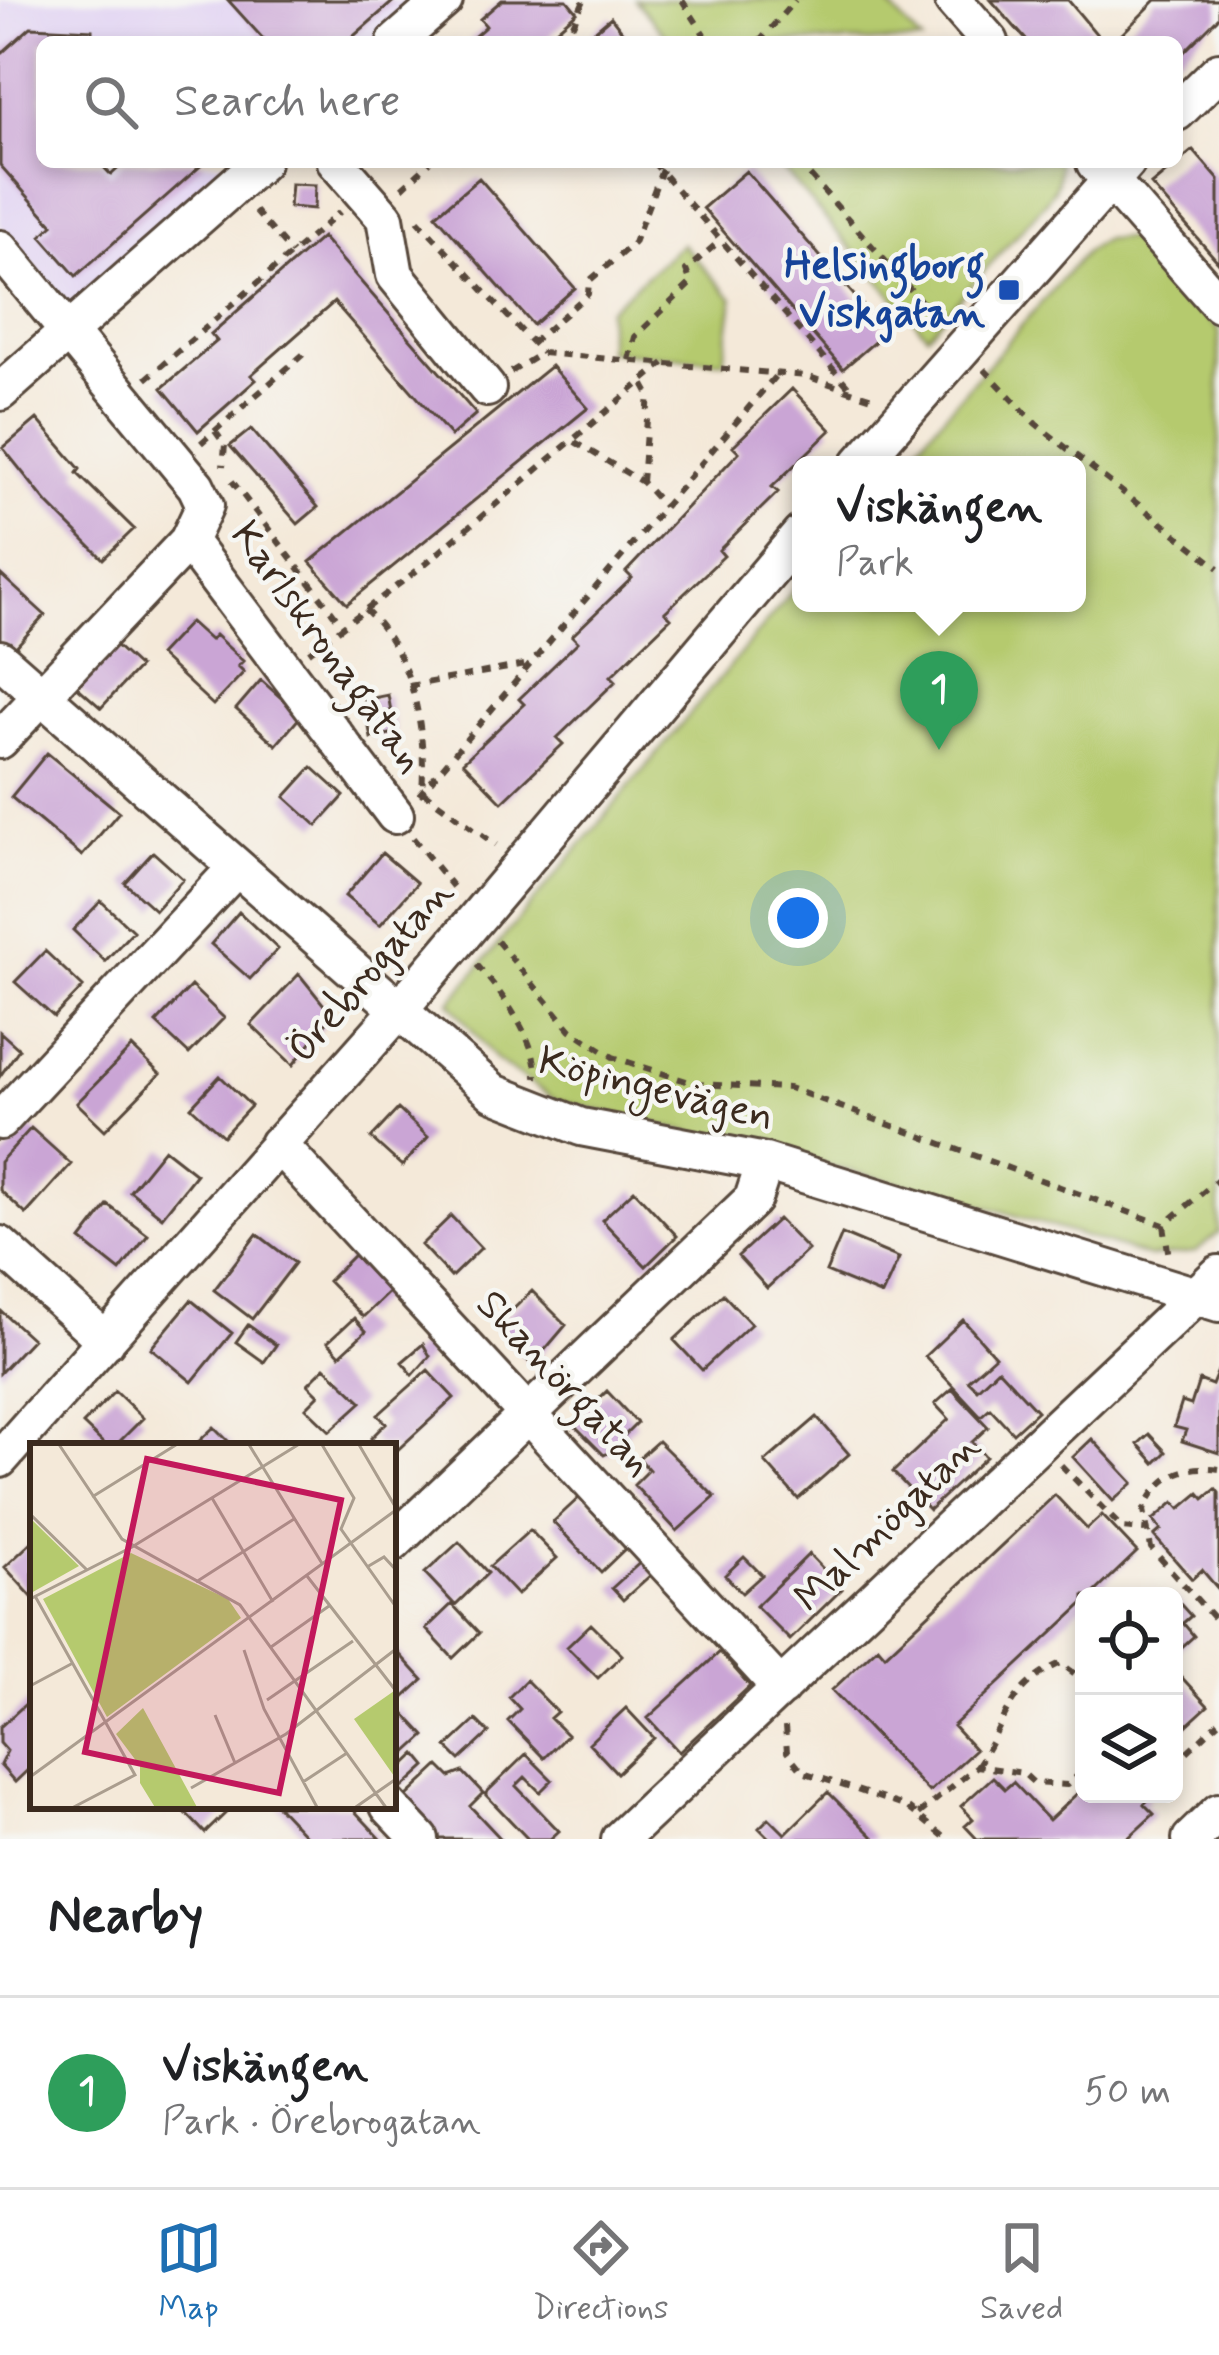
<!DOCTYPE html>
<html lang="en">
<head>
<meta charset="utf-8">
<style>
	:root { --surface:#fff; --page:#f6f6f6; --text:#202124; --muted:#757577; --line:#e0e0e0; --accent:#1f6fb2 }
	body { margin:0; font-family:Mynerve,sans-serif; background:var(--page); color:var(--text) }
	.controls { position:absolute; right:36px; bottom:36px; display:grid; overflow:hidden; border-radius:18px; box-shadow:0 6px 18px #0003 }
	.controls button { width:108px; height:108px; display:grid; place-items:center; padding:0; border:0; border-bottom:3px solid var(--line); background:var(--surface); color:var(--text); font:60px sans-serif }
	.you { position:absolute; left:798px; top:918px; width:42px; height:42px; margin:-30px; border:9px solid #fff; border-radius:50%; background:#1a73e8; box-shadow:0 0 0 18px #1a73e833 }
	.badge { display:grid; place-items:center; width:78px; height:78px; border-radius:50%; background:var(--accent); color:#fff; font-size:39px; font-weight:700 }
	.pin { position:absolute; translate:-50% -99px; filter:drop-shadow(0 3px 6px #0008) }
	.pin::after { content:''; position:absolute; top:63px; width:42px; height:36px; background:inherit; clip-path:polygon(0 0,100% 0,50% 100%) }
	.popup { position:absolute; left:792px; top:456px; width:294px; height:156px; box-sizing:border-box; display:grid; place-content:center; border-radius:18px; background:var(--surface); filter:drop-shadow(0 3px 9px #0005); font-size:39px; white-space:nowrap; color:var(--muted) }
	.popup b { font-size:45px; color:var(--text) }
	.popup::after { content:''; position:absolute; left:50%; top:100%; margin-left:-24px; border:24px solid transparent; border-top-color:var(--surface) }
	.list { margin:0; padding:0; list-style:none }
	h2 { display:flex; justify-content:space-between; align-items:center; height:156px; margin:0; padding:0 48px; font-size:51px }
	h2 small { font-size:39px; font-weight:400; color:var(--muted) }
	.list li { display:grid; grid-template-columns:78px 1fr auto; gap:36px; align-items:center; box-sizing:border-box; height:192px; padding:0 48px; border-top:3px solid var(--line) }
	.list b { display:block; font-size:45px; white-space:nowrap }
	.list p { margin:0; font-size:39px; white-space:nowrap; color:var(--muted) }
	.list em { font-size:39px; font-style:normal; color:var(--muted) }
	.icon { flex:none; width:66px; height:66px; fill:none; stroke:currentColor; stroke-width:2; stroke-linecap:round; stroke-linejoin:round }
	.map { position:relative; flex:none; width:1219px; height:1839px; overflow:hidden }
	.search { position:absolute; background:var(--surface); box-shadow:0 6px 18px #0003; left:36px; right:36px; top:36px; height:132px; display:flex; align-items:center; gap:30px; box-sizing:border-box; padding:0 42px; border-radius:18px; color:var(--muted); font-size:45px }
	.sheet { height:348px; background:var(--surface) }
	nav { display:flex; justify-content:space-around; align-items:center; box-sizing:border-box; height:168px; border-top:3px solid var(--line); background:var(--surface); font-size:33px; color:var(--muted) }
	nav a { display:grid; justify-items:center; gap:6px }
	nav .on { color:var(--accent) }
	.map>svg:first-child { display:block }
	.built { fill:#e2d4f3 }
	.green { fill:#b5ca6e; stroke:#787a46; stroke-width:3 }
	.building { fill:#caa5d5 }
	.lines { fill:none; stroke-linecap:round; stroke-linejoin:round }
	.street-casing { stroke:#57473a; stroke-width:42 }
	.path { stroke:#57473a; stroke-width:6; stroke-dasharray:9 9; stroke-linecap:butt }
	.street { stroke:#fff; stroke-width:36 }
	.transit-dot { fill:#1a4fb4; stroke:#f6f6f2; stroke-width:4.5 }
	.labels { text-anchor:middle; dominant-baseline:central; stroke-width:9; stroke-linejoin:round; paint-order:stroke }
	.transit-label { font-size:42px; font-weight:bold; fill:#164399; stroke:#f6f6f2; text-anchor:end }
	.street-label { font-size:42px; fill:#3b2a1e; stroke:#f6f6f2 }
	.inset-road { fill:none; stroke:#aa9d8e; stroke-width:3 }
	.view { fill:#c2185b; fill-opacity:0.15; stroke:#c2185b; stroke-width:6 }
	.inset-edge { fill:none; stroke:#3b2a1e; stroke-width:6 }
</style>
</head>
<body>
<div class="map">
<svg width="1219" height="1839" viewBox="0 0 1219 1839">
	<rect width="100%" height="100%" fill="#f6f6f2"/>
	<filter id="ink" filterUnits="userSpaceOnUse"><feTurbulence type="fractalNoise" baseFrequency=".00833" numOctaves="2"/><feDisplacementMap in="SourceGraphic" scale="24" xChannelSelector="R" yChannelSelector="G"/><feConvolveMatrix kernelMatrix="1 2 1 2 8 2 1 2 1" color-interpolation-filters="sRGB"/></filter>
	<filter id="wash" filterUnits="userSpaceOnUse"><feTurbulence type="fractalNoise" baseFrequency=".004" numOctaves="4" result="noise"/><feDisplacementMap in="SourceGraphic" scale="48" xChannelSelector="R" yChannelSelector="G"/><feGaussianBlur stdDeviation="2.7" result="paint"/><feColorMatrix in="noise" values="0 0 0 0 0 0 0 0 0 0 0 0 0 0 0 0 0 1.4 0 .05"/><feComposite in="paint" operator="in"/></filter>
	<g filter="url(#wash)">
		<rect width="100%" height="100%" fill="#f4e9d9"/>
		<path class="built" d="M0 0H420L373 42H42V162H239L72 312 0 225Z"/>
		<path class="green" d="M635 0H884L922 42H671Z
			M776 162H1058C1060 181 1055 189 1044 204L927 335Z
			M1131 238 1144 244 1219 331V1233L1196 1252 1150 1257 946 1194 556 1100 496 1060 450 1002 801 581V603H1077V465H901L1086 251 1105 239Z
			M682 244 733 299 724 361 608 351V310Z"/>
		<g id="blocks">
			<path class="building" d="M228 0H395L347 42H266Z
				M502 0H567L577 12 542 42H468L486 26 480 19Z
				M991 0H1068L1103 42H1028Z
				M1156 0H1219V17L1177 59V42H1114Z
				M611 17 625 35 617 42H600L592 33Z
				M31 27 92 30V42H42V162H99L111 175 125 162H205L76 276 41 236 53 225 0 165V49L3 52Z
				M1193 150 1219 180V263L1151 185Z
				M746 171 886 332 843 369 703 208Z
				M479 178 575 288 533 325 436 215Z
				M291 184 315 185 314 209 289 207Z
				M322 237 476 414 451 436 334 302 251 375 256 380 198 431 162 388 217 341 211 334Z
				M551 366 588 408 347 604 310 562Z
				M792 389 831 430 772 487 778 492 719 550 724 556 665 612 671 618 611 676 616 681 557 738 563 744 502 802 463 762 524 704 519 699 578 642 572 636 632 578 626 572 739 452 733 446Z
				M37 419 80 469 77 473 134 529 103 559 47 503 3 448Z
				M251 429 318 507 298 524 230 446Z
				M0 574 45 615 12 651 0 641Z
				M190 622 210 640 215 635 243 661 238 666 244 672 213 705 159 655Z
				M114 644 139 667 101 708 76 686Z
				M261 680 301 716 276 745 236 709Z
				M388 695 395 733 371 738 364 700Z
				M47 753 119 812 82 856 11 797Z
				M312 767 344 796 317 826 285 797Z
				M153 852 183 879 155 910 125 883Z
				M382 853 417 883 380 925 345 896Z
				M101 901 133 931 105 961 73 930Z
				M239 912 278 949 250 979 211 944Z
				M45 951 83 987 54 1017 15 982Z
				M299 974 332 1015 293 1065 251 1025Z
				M191 986 224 1018 189 1054 156 1023Z
				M0 1032 19 1049 0 1076Z
				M132 1047 160 1074 105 1130 77 1103Z
				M220 1076 251 1106 223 1136 191 1107Z
				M398 1109 428 1137 402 1166 371 1138Z
				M31 1128 71 1164 26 1214 0 1190V1162Z
				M164 1149 196 1174 162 1217 130 1191Z
				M634 1190 677 1236 646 1266 602 1220Z
				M108 1205 148 1235 120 1271 81 1240Z
				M451 1216 481 1248 451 1277 421 1245Z
				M778 1219 808 1250 767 1288 738 1256Z
				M257 1234 295 1263 252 1319 214 1290Z
				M842 1234 899 1258 882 1295 826 1272Z
				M354 1255 389 1292 363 1317 328 1281Z
				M532 1291 566 1325 532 1365 495 1327Z
				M723 1294 751 1324 702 1370 674 1340Z
				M191 1300 232 1333 192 1382 151 1348Z
				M0 1310 32 1339 0 1373Z
				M354 1318 366 1331 340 1355 328 1342Z
				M963 1320 995 1356 968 1380 977 1389 998 1369 1037 1411 1013 1433 990 1408 981 1416 925 1356Z
				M248 1325 276 1345 264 1362 236 1342Z
				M423 1344 430 1356 413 1375 402 1362Z
				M325 1367 362 1402 330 1431 306 1408 319 1395 308 1384Z
				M1219 1368V1453L1182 1441 1186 1430 1174 1427 1182 1402 1191 1405 1199 1380 1212 1385Z
				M428 1370 454 1398 393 1454V1446H378L371 1438 386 1423 378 1415Z
				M952 1389 988 1427 972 1442 986 1457 929 1510 893 1472 949 1419 935 1404Z
				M115 1391 143 1418 115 1446H106L83 1424Z
				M607 1391 637 1423 623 1437 628 1443 604 1455 573 1424Z
				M817 1417 849 1454 798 1499 765 1462Z
				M214 1427 233 1446H194Z
				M1149 1434 1166 1452 1155 1463 1138 1444Z
				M1092 1439 1133 1483 1113 1501 1073 1457Z
				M658 1441 715 1497 677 1531 634 1485 649 1470 639 1458Z
				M1216 1489 1219 1493V1590L1202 1570 1192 1579 1154 1536 1161 1530 1153 1520 1174 1502 1180 1509 1199 1493 1204 1499Z
				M582 1495 629 1545 601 1572 553 1522Z
				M1055 1495 1087 1529 1102 1515 1137 1552 1091 1596H1084V1603L953 1726 975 1750 929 1792 832 1690 878 1647 885 1655Z
				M530 1530 557 1558 517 1595 490 1566Z
				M33 1541V1598L5 1567Z
				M459 1542 488 1573 455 1605 425 1573Z
				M809 1554 842 1589 790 1640 756 1606Z
				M744 1557 762 1575 742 1593 725 1575Z
				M644 1559 655 1571 623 1600 612 1588Z
				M1174 1597 1191 1616 1183 1623 1194 1636 1174 1654Z
				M452 1604 479 1633 453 1658 426 1629Z
				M591 1624 622 1655 598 1678 567 1647Z
				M393 1647 423 1680 400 1701 393 1693Z
				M720 1652 750 1686 679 1752 648 1718Z
				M1174 1669 1208 1706 1174 1737Z
				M526 1680 557 1712 550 1718 567 1735 544 1758 508 1721 520 1709 509 1697Z
				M30 1700 33 1765 15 1782 0 1765 7 1751 0 1743V1727Z
				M397 1706 425 1736 393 1765V1710Z
				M626 1708 654 1738 617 1773 589 1743Z
				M476 1720 489 1733 460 1760 447 1747Z
				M416 1754 426 1766 402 1788 393 1776Z
				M526 1754 552 1780 540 1792 525 1777 516 1786 559 1831 550 1839H528L485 1794Z
				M439 1766 450 1777 463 1772 483 1793 470 1806 501 1839H438L426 1826 405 1798Z
				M993 1777 1005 1789 1013 1782 1049 1820 1084 1787V1794H1146L1150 1798 1144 1804 1154 1814 1127 1839H977L965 1826 973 1819 961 1806Z
				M828 1792 875 1839H770L759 1828 769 1818 785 1834Z
				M191 1806H233L205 1833 185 1812Z
				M277 1806H350L381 1839H308Z"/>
		</g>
	</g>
	<g filter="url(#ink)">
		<use href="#blocks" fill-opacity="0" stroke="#57473a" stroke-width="3"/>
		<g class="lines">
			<g class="street-casing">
				<path id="street" d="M953 0 990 42
					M396 42 444 0
					M1177 112 1219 71
					M336 162 385 218 395 275 487 388
					M1095 163 1219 304
					M0 249 196 486 205 505 188 541 395 815
					M0 392 261 162
					M859 465 1127 162
					M0 659 494 1093 581 1127 765 1162 1219 1303
					M0 740 188 541
					M0 1121 236 868
					M278 1144 781 1688
					M0 1245 106 1341
					M0 1459 398 1011 801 534
					M393 1543 753 1199 765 1162
					M389 1806 420 1839
					M620 1839 1219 1274
					M1191 1839 1219 1812"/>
			</g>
			<path class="path" d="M682 0 709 42
				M565 42 584 0
				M759 42 795 0
				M653 162 848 386
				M798 162 942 325
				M402 188 430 162
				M255 211 292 253
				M418 220 542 353
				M532 343 588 294 589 281 634 243 665 162
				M629 360 635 337 691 283 686 270 721 240
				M984 369 1036 424 1219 568
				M511 372 542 353 806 376 878 400
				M146 379 340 212
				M215 431 225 445 223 466
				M575 442 642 482 664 506
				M201 443 307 351
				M232 481 343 626
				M642 482 649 394 643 383
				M365 609C412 653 427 727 422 791L496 845
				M309 652 419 569 664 363
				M409 686 530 664
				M419 795 778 373
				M413 838 458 893
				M497 941 571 1030 613 1057 695 1084 789 1088 1164 1225 1219 1179
				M477 965C501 992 538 1041 536 1078
				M1164 1225 1169 1257
				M1061 1465 1122 1528 1145 1530
				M1219 1469C1183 1464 1158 1477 1144 1510L1151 1548 1219 1624
				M785 1727 787 1752 803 1772 907 1807 947 1839
				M1174 1764 1219 1722
				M977 1766C1008 1721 1006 1688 1061 1663L1084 1681
				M919 1814 977 1766 1023 1773 1034 1783 1067 1785 1084 1770"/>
			<use href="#street" class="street"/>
		</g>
	</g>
	<rect class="transit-dot" x="997" y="278" width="24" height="24" rx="6"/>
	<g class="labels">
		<g class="transit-label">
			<text x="985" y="266">Helsingborg<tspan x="985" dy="48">Viskgatan</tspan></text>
		</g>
		<g class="street-label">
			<text transform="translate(327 648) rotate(54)">Karlskronagatan</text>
			<text transform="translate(371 971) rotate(-49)">Örebrogatan</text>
			<text transform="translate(656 1090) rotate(14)">Köpingevägen</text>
			<text transform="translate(564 1384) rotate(47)">Skanörgatan</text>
			<text transform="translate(888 1523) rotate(-44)">Malmögatan</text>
		</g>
	</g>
	<g transform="translate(30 1443)">
		<rect width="366" height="366" fill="#f4e9d9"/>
		<path d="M0 75 49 123 1 150 0 149ZM101 110 198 156 211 175 77 274 13 156ZM364 248 366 252 364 333 324 276ZM113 265 168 366H126L110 340V323L86 291Z" fill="#b5ca6e"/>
		<path class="inset-road" d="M28 0 92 96 210 162 357 366M218 0 293 122M291 0 324 55 311 86 366 164M328 0 366 65M62 54 149 0M182 55 243 159M0 71 57 127M337 124 354 114 366 127M277 133 366 248M166 139 264 76M5 153 105 332 40 366M0 156 102 104 271 0M241 204 299 163M214 207 234 266 288 366M0 243 43 220M237 257 323 198M185 272 205 320M0 334 366 67M273 339 317 310M161 345 256 291 366 206M323 366 366 336"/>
		<path class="view" d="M117 16 311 57 249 350 55 309Z"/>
		<rect width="366" height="366" class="inset-edge"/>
	</g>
</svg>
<div class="controls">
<button><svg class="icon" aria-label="locate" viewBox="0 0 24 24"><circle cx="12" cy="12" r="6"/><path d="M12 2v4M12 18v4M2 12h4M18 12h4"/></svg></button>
<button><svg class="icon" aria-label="layers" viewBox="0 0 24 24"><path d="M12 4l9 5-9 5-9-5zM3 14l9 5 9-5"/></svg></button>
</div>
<div class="you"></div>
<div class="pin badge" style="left:939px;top:750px;background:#2e9e5b">1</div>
<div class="popup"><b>Viskängen</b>Park</div>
<div class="search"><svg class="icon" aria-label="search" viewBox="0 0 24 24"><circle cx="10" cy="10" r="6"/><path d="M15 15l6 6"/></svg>Search here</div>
</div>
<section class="sheet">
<h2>Nearby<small></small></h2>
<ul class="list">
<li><span class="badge" style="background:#2e9e5b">1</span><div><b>Viskängen</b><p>Park · Örebrogatan</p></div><em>50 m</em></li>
</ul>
</section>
<nav>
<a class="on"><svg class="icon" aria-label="map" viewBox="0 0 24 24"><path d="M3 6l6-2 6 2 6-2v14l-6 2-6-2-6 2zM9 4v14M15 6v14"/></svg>Map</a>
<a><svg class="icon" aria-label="directions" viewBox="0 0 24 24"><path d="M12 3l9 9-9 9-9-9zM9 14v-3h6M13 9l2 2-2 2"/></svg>Directions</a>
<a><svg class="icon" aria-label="saved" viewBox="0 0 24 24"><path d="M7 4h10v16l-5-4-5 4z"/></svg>Saved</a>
</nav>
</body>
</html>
